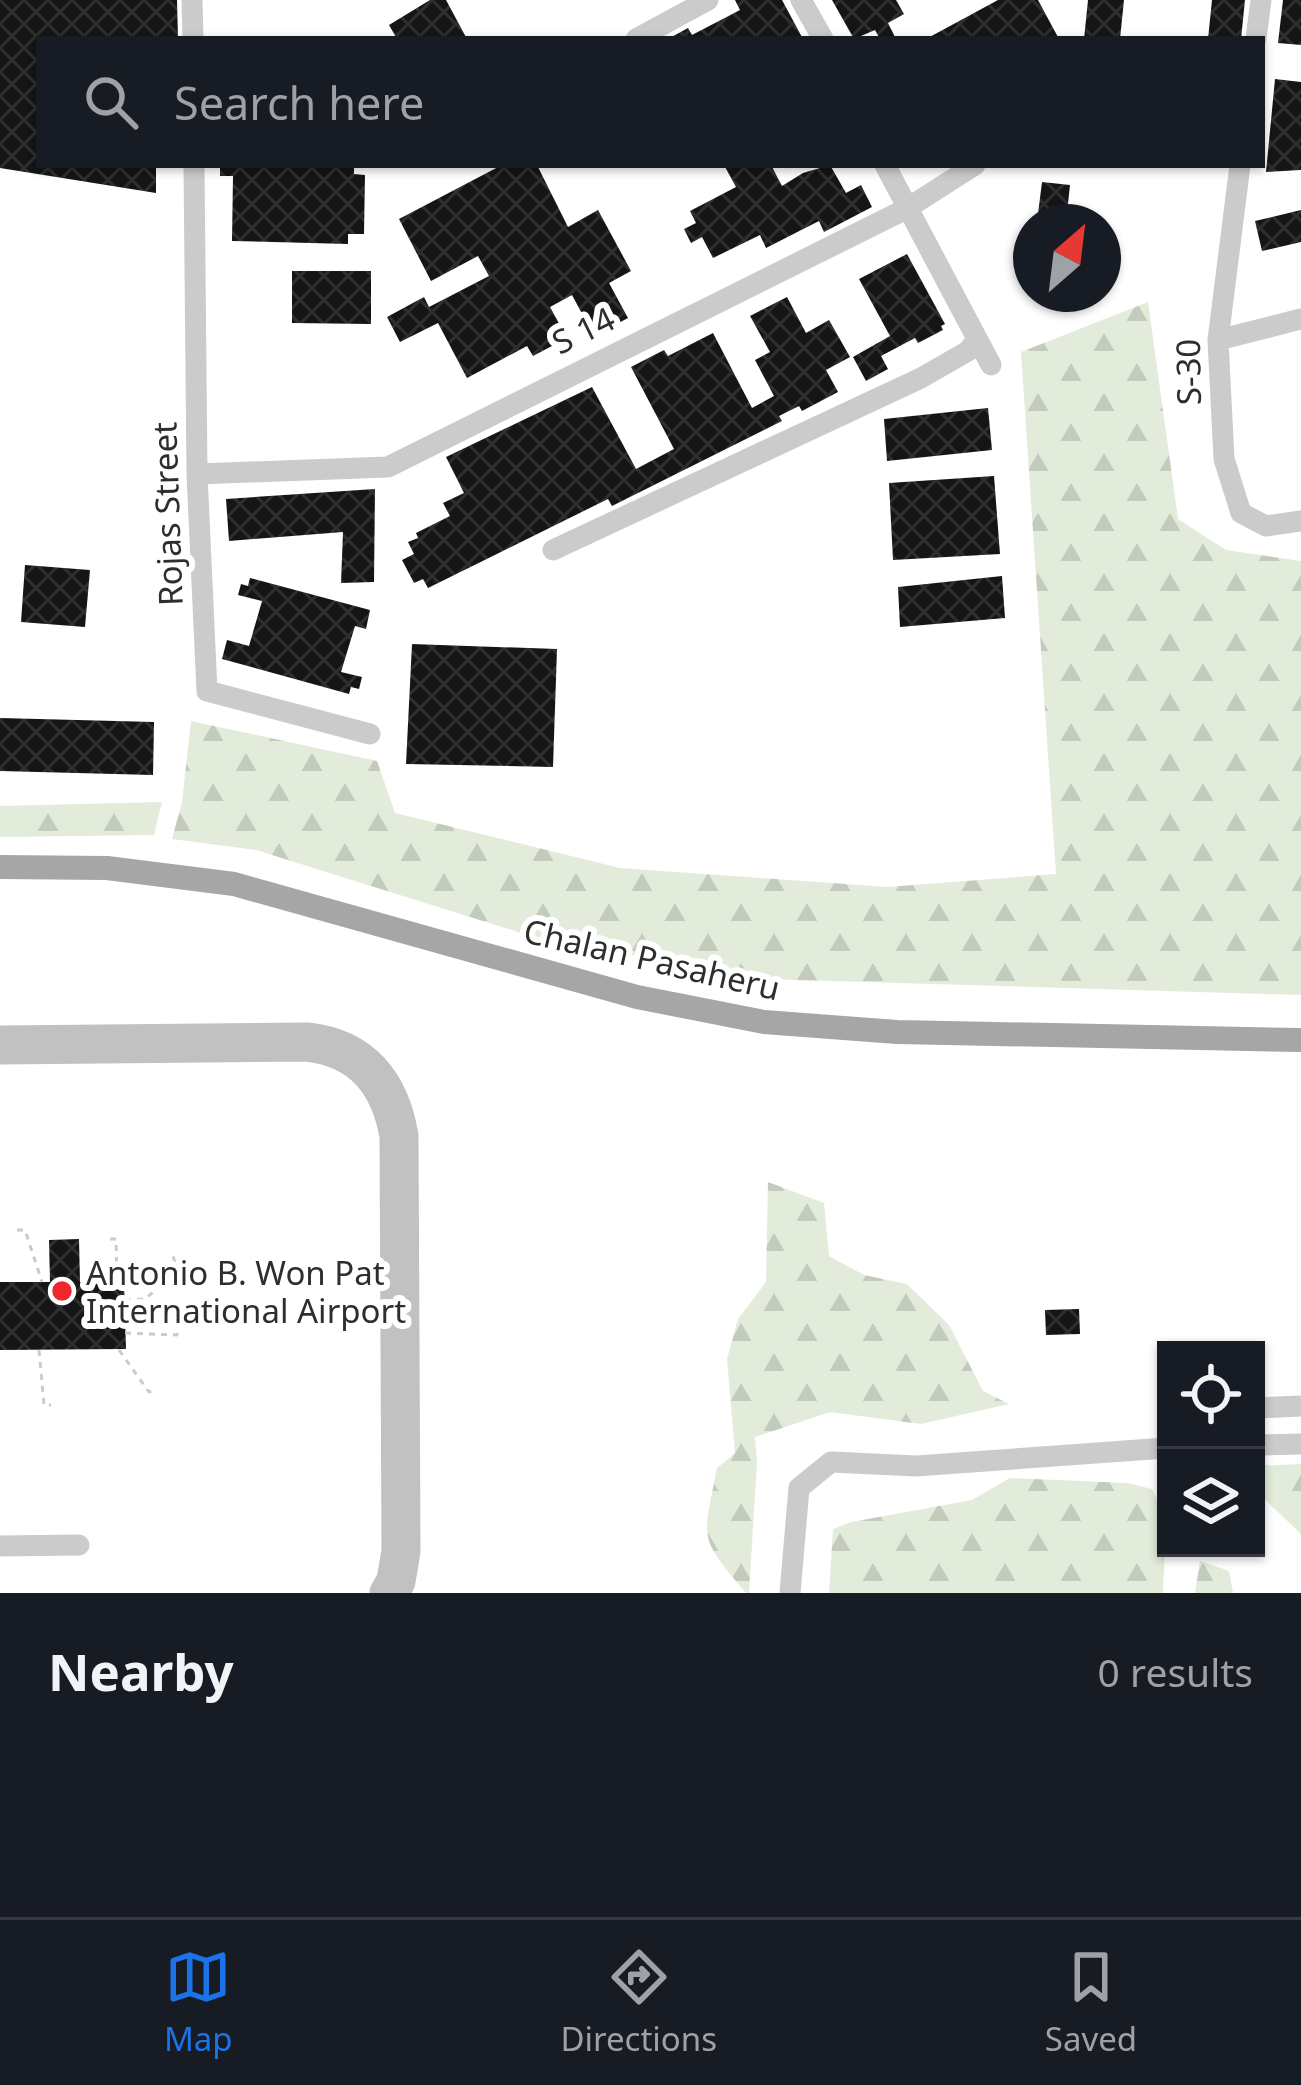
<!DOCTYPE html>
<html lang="en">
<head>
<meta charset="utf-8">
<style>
	:root { --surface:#171b24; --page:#20242c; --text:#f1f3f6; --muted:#9ea1a6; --line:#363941; --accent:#1a73e8 }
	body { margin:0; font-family:"Noto Sans",sans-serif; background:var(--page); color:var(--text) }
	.controls { position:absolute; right:36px; bottom:36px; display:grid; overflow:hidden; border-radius:0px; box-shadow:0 3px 9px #0004 }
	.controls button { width:108px; height:108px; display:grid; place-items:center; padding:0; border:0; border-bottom:3px solid var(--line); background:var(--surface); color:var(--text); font:60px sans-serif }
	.compass { position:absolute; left:1013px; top:204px; width:108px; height:108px; border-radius:50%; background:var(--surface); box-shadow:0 3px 9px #0004; rotate:28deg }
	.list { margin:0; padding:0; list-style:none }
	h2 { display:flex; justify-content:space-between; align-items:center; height:156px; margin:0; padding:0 48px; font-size:51px }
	h2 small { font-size:39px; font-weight:400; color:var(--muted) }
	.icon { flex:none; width:66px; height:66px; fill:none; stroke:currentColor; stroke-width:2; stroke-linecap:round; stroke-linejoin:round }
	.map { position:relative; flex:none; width:1301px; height:1593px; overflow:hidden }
	.search { position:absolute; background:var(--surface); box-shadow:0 3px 9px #0004; left:36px; right:36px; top:36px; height:132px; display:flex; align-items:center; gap:30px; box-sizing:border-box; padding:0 42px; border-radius:0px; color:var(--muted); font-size:45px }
	.sheet { height:324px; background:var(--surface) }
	nav { display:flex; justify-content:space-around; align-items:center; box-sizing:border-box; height:168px; border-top:3px solid var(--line); background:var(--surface); font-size:33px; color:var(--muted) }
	nav a { display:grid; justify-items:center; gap:6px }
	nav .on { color:var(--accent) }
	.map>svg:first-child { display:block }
	.forest { fill:url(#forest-firs) }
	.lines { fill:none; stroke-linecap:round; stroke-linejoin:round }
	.taxiway { stroke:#c1c1c1; stroke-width:39 }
	.building { fill:url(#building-cross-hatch) }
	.path { stroke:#cbcbcb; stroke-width:3; stroke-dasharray:6 6; stroke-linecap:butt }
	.minor { stroke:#cbcbcb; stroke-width:21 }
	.major { stroke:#a6a6a6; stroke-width:24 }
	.poi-dot { fill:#ef262c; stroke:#fff; stroke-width:4.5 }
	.labels { text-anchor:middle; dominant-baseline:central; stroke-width:12; stroke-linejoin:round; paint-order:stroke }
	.street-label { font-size:33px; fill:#2e2e2e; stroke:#fff }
	.poi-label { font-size:33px; fill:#2e2e2e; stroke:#fff; text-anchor:start }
</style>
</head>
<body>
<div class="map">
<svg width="1301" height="1593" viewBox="0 0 1301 1593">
	<defs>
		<pattern id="forest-firs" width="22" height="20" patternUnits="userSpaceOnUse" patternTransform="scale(3)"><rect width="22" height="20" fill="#e3ecdb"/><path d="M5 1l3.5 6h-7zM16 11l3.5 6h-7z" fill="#c3cbbc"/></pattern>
		<pattern id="building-cross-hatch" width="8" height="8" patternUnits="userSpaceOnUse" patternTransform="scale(3)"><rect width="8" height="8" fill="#151515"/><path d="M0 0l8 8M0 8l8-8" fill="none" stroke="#2f2f2f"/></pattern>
	</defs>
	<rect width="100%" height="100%" fill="#fff"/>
	<path class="forest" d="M1148 302 1178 519 1226 550 1301 561V995L761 979 534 937 256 850 172 839 182 802 191 721 377 761 395 813 620 868 887 887 1056 874 1021 352Z
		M162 802 154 835 0 837V806Z
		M768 1182 824 1203 829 1256 864 1275 907 1284 949 1325 983 1391 1009 1404 921 1424 830 1412 755 1437 757 1462 749 1593H746C697 1535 703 1541 717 1468L735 1453 727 1359 738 1319 766 1282Z
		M1301 1464V1534L1256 1491V1466Z
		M1010 1478 1127 1483 1152 1489 1166 1519 1163 1593H829L833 1529 851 1522 972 1500Z
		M1200 1561 1229 1571 1233 1593H1195Z"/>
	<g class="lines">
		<path class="taxiway" d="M0 1045 307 1042C362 1048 390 1083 399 1136L401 1551 396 1581 389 1593"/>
	</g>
	<path class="building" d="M0 0H177L178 39H39V165H156V193L0 168Z
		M430 0H446L467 39H397L389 25Z
		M735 0H782L803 39H668L688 28 692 35 740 10Z
		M832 0H896L904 14 888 23 896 39H880L875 30 854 39Z
		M998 0H1038L1059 39H926Z
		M1088 0H1124L1120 39H1084Z
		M1212 0H1245L1241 39H1208Z
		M1283 0H1301V45L1278 43Z
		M1275 79 1301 82V170L1266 172Z
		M220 165H354V174L365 175 364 234H348V244L232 241 233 176H220Z
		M502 165H537L568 227 598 210 631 271 609 283 628 318 594 336 572 295 550 307 567 338 533 356 527 346 467 378 438 323 400 342 387 317 424 297 429 307 489 276 478 256 431 281 399 219Z
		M724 165H771L782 186 803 173 830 165 846 193 861 185 872 207 824 232 819 221 766 248 760 235 713 258 702 237 691 243 684 229 696 223 690 211 736 187Z
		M1042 182 1070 185 1066 222H1037Z
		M1301 210V242L1262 251 1255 221Z
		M907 254 945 324 941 326 943 330 918 343 915 338 881 356 888 369 866 381 853 357 890 336 859 279Z
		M292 271H371V324L292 323Z
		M787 297 806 333 829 320 850 357 826 370 838 392 802 411 799 406 779 416 782 421 612 506 608 499 428 588 423 579 414 583 402 560 414 554 408 542 418 538 416 533 450 516 443 503 464 493 446 457 592 387 636 469 674 449 631 367 664 350 668 356 713 333 752 408 774 396 755 360 770 352 750 316Z
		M988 408 992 450 887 461 884 419Z
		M994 476 1000 554 893 560 889 483Z
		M375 489 374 582 341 583 343 532 229 541 226 499Z
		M25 565 90 570 85 627 21 622Z
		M1002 576 1005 618 900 627 898 587Z
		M250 578 370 610 366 629 355 626 341 672 362 677 359 689 351 687 349 694 222 659 227 640 249 646 262 601 238 595 241 584 248 586Z
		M412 644 557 649 553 767 406 764Z
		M0 718 154 722 153 775 0 771Z
		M79 1239 80 1282H124L126 1349 0 1350V1282H50L49 1240Z
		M1079 1309 1080 1334 1046 1335 1045 1310Z"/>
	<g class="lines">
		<path class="path" d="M17 1230H25L42 1282
			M110 1239H116L117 1282
			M125 1300 145 1299 177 1272 172 1251
			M125 1333 177 1335V1327
			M39 1350 44 1405H51
			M119 1350 149 1392 154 1390"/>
		<path class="minor" d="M192 0 193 39
			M801 0 823 39
			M636 39 708 0
			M1256 39 1261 0
			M194 165 197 474 207 691 370 734
			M885 165 991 365
			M1240 165 1218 340 1224 459 1241 513 1266 526 1301 521
			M1218 340 1301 319
			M197 474 388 467 906 209 975 165
			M553 550 921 378 968 351 977 340
			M1256 1408 1301 1406
			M1256 1445 1301 1444
			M0 1546 79 1545
			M790 1593 799 1488 831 1462 916 1466 1166 1448"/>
		<path class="major" d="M0 867 107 868 234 884 637 997 764 1022 897 1032 1301 1040"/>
	</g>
	<circle class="poi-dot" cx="62" cy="1291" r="12"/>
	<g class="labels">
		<g class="street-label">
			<text transform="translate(583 330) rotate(-26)">S 14</text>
			<text transform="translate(1188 372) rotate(-91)">S-30</text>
			<text transform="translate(167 514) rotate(-92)">Rojas Street</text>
			<text transform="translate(652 959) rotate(13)">Chalan Pasaheru</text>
		</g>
		<g class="poi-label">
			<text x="86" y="1272">Antonio B. Won Pat<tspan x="86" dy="38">International Airport</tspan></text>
		</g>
	</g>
</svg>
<div class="controls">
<button><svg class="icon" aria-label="locate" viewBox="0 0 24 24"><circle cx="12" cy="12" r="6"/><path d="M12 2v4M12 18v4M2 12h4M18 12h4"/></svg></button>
<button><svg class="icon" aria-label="layers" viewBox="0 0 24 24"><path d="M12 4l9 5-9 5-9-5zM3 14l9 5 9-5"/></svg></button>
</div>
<svg class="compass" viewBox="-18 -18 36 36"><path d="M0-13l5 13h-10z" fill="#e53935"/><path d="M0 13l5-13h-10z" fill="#9ea1a6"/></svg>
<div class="search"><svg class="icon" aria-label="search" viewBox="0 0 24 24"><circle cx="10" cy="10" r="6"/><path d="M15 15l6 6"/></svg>Search here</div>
</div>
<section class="sheet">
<h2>Nearby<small>0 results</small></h2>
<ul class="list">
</ul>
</section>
<nav>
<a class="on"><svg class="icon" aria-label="map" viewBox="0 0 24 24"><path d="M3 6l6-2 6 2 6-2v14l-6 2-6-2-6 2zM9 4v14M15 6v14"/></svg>Map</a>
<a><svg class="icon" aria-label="directions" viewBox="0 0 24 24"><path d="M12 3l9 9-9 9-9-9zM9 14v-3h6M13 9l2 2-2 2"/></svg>Directions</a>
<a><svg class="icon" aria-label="saved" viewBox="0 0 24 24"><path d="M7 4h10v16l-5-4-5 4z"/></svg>Saved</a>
</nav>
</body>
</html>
